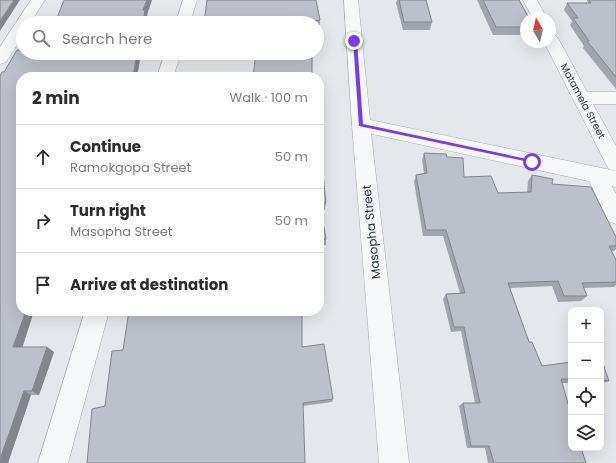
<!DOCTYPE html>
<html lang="en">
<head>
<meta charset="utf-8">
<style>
	:root { --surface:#fff; --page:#f7f7f7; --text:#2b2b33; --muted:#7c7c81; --line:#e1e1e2 }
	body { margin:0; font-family:Poppins,sans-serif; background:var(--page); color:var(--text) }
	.controls { position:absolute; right:12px; bottom:12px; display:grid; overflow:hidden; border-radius:8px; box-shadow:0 4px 16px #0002 }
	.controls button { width:36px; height:36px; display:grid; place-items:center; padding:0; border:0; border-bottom:1px solid var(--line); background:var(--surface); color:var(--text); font:20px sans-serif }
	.compass { position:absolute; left:520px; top:12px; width:36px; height:36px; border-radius:50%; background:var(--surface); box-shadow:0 4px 16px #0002; rotate:351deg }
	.stop { position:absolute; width:12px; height:12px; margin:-9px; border:3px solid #7c3aed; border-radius:50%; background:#fff }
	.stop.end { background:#7c3aed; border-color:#fff; box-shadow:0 1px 4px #0008 }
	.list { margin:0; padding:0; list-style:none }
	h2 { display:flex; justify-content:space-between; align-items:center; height:52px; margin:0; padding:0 16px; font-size:17px }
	h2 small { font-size:13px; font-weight:400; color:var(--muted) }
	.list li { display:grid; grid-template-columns:26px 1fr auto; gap:12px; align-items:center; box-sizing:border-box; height:64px; padding:0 16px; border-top:1px solid var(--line) }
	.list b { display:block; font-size:15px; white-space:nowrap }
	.list p { margin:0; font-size:13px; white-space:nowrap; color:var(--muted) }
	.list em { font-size:13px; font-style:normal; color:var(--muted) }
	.icon { flex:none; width:22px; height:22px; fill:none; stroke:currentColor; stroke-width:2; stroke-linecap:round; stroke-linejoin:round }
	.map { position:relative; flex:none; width:616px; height:463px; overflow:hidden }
	.search { position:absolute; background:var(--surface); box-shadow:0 4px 16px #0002; left:16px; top:16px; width:308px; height:44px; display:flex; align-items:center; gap:10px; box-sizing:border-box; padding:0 14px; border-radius:22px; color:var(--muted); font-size:15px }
	.panel { position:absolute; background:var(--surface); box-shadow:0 4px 16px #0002; left:16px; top:72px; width:308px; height:244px; border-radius:16px }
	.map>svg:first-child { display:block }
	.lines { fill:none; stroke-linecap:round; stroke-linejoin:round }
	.minor-casing { stroke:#a9aeb7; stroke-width:1 }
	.tertiary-casing { stroke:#a9aeb7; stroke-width:1 }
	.minor { fill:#f7f8fa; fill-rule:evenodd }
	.tertiary { fill:#f7f8fa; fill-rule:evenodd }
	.wall { fill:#a1a5ae }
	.shaded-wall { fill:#83868d }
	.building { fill:#bbc0ca; stroke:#83868d }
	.route { fill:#7c3aed }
	.labels { text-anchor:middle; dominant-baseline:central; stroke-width:3.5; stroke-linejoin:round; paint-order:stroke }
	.far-street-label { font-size:10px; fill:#2b3445; stroke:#f4f6f9 }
	.street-label { font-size:12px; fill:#2b3445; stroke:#f4f6f9 }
</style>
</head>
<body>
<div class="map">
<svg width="616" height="463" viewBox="0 0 616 463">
	<rect width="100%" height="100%" fill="#e4e7ec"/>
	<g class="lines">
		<g class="minor-casing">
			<path id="minor" d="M31 0H45L30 23H23V36L6 62 0 64V47Z
				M183 0H197L190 23H176Z
				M523 0H537L547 18H533Z
				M550 33 555 35 558 38 587 92H616V104H593L616 146V171L609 169 606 164 544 42H550Z
				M165 53H181L173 77H157Z
				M361 119 368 120 370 125 409 463H379L352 125 354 120Z
				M597 168 604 171 616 194V224L608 221 587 176 590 171Z
				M85 311H109L68 463H38Z"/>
		</g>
		<g class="tertiary-casing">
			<path id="tertiary" d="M344 0H358L370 120 616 171V187L354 130 352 125Z"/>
		</g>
		<use href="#minor" class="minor"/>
		<use href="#tertiary" class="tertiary"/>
	</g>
	<path class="wall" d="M397 0H426L432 22 430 30H403L396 3Z
		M477 0H519L526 18V35H493Z
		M587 0H616V89L583 48 584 46 570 25 572 21 564 10 567 3H588Z
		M320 20V28H317V23H204Z
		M23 53H141L137 77H21V311H34L22 347H47L54 352 39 395H31L8 463 4 72Z
		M216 53H244L216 55Z
		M319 117 322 135V142L319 143Z
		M424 153 447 157 464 177 498 193 527 192 528 181 532 175 552 184 616 237V249L614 251H612L616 260V285L614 287 584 288 587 296 581 301 558 302 552 286 510 288 529 342 542 366 571 362V383H562L586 463H488L485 448H467L459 406 463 403H475L461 331 451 332 443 299 446 294 460 293 443 236H423L414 182 416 175 424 173 422 160Z
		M319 174 326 203 325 209H321L326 239V245L319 246Z
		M319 254 323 277 322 283H319Z
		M302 347 333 399 332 402 303 406H105L123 350Z
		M601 359 609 381 601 384Z"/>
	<path class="shaded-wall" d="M14 0H20L0 31V21Z
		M147 0H152L147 15 148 17 147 23H143V10Z
		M137 53H141L137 77H133Z
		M26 311H34L21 352 13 347Z
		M47 347 54 352 39 395 32 391Z
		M24 391 31 395 8 463H0V459Z"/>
	<path class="building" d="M0 0H14L0 21Z
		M64 0H147L143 10H145L143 23H55Z
		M207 0H316L320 20 313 21V23H204Z
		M399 0H426L432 22H404Z
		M483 0H519L529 18H526V27H496Z
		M589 0H616V77L587 41H589L573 18H578L567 3H591Z
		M17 50H23V53H137L133 77H21V311H26L13 347H47L32 391H24L0 459V76L2 72H4Z
		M256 53H312V77H253Z
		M319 117 322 135 319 136Z
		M424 153 446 154 447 157 463 158 464 177 491 176 498 193 531 192 532 175 553 179 552 184 591 187 616 237V246H609L616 260V282L582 283 587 296H564L558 281 508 283 529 342H532L542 366 571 362V379H561L571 414V448H581L586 463H494L489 446H471L463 403H480L464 327H454L446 294 465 293 446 230H426L416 175 427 173Z
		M319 174H323L326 203H320L326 239 319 240Z
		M319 254 323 277 319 278Z
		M129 311H302V347L324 344 333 399 303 403 305 463H87L92 409 105 406 112 351 123 350Z
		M601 359 609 381 601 380Z"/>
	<path class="route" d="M353 40 357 41 363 124 532 160 535 162 534 163 359 126Z"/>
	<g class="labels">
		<g class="far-street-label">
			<text transform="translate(583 101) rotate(62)">Matamela Street</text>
		</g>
		<g class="street-label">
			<text transform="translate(371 232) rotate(-96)">Masopha Street</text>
		</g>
	</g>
</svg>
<div class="controls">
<button>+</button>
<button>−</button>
<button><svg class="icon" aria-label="locate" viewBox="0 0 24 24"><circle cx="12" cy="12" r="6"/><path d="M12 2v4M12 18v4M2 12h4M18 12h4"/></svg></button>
<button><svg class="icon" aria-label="layers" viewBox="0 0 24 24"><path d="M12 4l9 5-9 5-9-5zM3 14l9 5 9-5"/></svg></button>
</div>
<svg class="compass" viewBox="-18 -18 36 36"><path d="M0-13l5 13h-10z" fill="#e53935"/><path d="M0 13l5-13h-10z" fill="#7c7c81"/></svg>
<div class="stop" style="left:532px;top:162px"></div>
<div class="stop end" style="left:354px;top:41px"></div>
<div class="search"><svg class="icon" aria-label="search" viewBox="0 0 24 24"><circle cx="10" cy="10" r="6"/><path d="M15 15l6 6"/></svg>Search here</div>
<section class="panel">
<h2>2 min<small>Walk · 100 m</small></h2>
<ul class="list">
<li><svg class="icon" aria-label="ahead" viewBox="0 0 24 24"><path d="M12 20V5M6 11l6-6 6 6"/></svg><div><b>Continue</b><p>Ramokgopa Street</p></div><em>50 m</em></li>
<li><svg class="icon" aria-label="right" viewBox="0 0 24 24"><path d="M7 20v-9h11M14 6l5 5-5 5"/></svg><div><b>Turn right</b><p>Masopha Street</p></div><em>50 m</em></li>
<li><svg class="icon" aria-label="arrive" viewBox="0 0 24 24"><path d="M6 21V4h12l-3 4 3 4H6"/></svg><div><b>Arrive at destination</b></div></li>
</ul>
</section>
</div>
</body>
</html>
